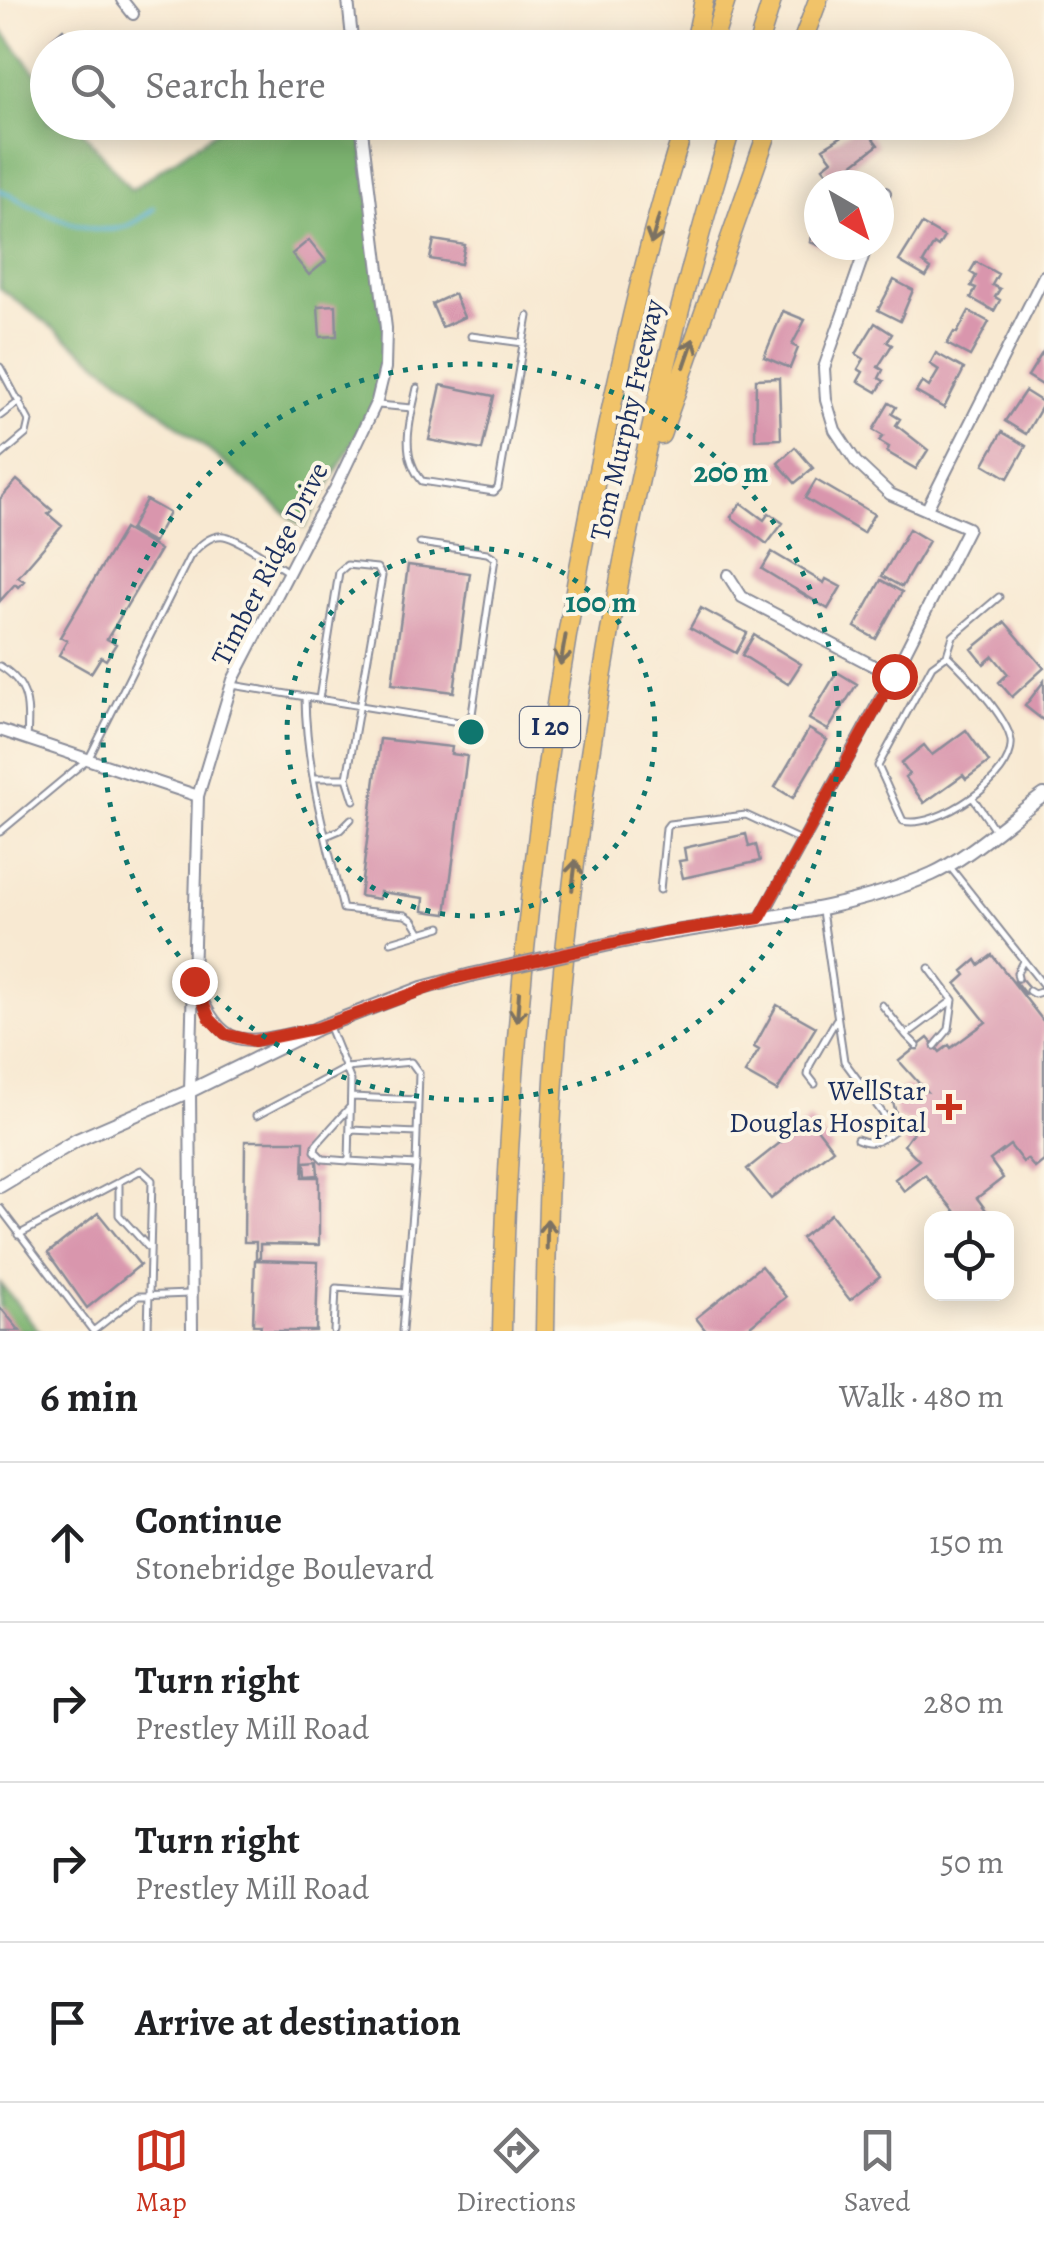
<!DOCTYPE html>
<html lang="en">
<head>
<meta charset="utf-8">
<style>
	:root { --surface:#fff; --page:#f2f2f2; --text:#202124; --muted:#757577; --line:#e0e0e0; --accent:#c8321e }
	body { margin:0; font-family:Alegreya,serif; background:var(--page); color:var(--text) }
	.controls { position:absolute; right:30px; bottom:30px; display:grid; overflow:hidden; border-radius:20px; box-shadow:0 5px 25px #0003 }
	.controls button { width:90px; height:90px; display:grid; place-items:center; padding:0; border:0; border-bottom:2px solid var(--line); background:var(--surface); color:var(--text); font:50px sans-serif }
	.compass { position:absolute; left:804px; top:170px; width:90px; height:90px; border-radius:50%; background:var(--surface); box-shadow:0 5px 25px #0003; rotate:141deg }
	.stop { position:absolute; width:30px; height:30px; margin:-22px; border:8px solid #c8321e; border-radius:50%; background:#fff }
	.stop.end { background:#c8321e; border-color:#fff; box-shadow:0 2px 10px #0008 }
	.list { margin:0; padding:0; list-style:none }
	h2 { display:flex; justify-content:space-between; align-items:center; height:130px; margin:0; padding:0 40px; font-size:42px }
	h2 small { font-size:32px; font-weight:400; color:var(--muted) }
	.list li { display:grid; grid-template-columns:65px 1fr auto; gap:30px; align-items:center; box-sizing:border-box; height:160px; padding:0 40px; border-top:2px solid var(--line) }
	.list b { display:block; font-size:38px; white-space:nowrap }
	.list p { margin:0; font-size:32px; white-space:nowrap; color:var(--muted) }
	.list em { font-size:32px; font-style:normal; color:var(--muted) }
	.icon { flex:none; width:55px; height:55px; fill:none; stroke:currentColor; stroke-width:2; stroke-linecap:round; stroke-linejoin:round }
	.map { position:relative; flex:none; width:1044px; height:1331px; overflow:hidden }
	.search { position:absolute; background:var(--surface); box-shadow:0 5px 25px #0003; left:30px; right:30px; top:30px; height:110px; display:flex; align-items:center; gap:25px; box-sizing:border-box; padding:0 35px; border-radius:55px; color:var(--muted); font-size:38px }
	.sheet { height:770px; background:var(--surface) }
	nav { display:flex; justify-content:space-around; align-items:center; box-sizing:border-box; height:140px; border-top:2px solid var(--line); background:var(--surface); font-size:28px; color:var(--muted) }
	nav a { display:grid; justify-items:center; gap:5px }
	nav .on { color:var(--accent) }
	.map>svg:first-child { display:block }
	.forest { fill:#7cb370; stroke:#4c7167; stroke-width:2.5 }
	.lines { fill:none; stroke-linecap:round; stroke-linejoin:round }
	.stream { stroke:#59b0d6; stroke-width:4 }
	.building { fill:#d996ad }
	.service-casing { stroke:#8a8c98; stroke-width:9 }
	.minor-casing { stroke:#8a8c98; stroke-width:14 }
	.tertiary-casing { stroke:#8a8c98; stroke-width:16 }
	.motorway-casing { stroke:#8a8c98; stroke-width:21 }
	.service { stroke:#fff; stroke-width:5 }
	.minor { stroke:#fff; stroke-width:10 }
	.tertiary { stroke:#fff; stroke-width:12 }
	.motorway { stroke:#f1c369; stroke-width:18 }
	.tertiary-bridge-casing { stroke:#8a8c98; stroke-width:16; stroke-linecap:butt }
	.tertiary-bridge { stroke:#fff; stroke-width:12 }
	.oneway { stroke:#7b7263 }
	.route { stroke:#c8321e; stroke-width:12 }
	.ring { fill:none; stroke:#0f766e; stroke-width:5; stroke-dasharray:5 10 }
	.poi-dot { fill:#c8321e; stroke:#fcf5e5; stroke-width:4 }
	.labels { text-anchor:middle; dominant-baseline:central; stroke-width:8; stroke-linejoin:round; paint-order:stroke }
	.shield { fill:#fcf5e5; stroke:#5e6a86; stroke-width:2.5 }
	.shield-label { font-size:25px; font-weight:bold; fill:#1b2f5e }
	.street-label { font-size:28px; fill:#1b2f5e; stroke:#fcf5e5 }
	.poi-label { font-size:28px; fill:#1b2f5e; stroke:#fcf5e5; text-anchor:end }
	.centre { fill:#0f766e; stroke:#fcf5e5; stroke-width:5 }
	.ring-label { font-size:30px; text-anchor:middle; font-weight:bold; fill:#0f766e; stroke:#fcf5e5; stroke-width:8; stroke-linejoin:round; paint-order:stroke }
</style>
</head>
<body>
<div class="map">
<svg width="1044" height="1331" viewBox="0 0 1044 1331">
	<rect width="100%" height="100%" fill="#fcf5e5"/>
	<filter id="ink" filterUnits="userSpaceOnUse"><feTurbulence type="fractalNoise" baseFrequency=".01" numOctaves="2"/><feDisplacementMap in="SourceGraphic" scale="20" xChannelSelector="R" yChannelSelector="G"/><feConvolveMatrix kernelMatrix="1 2 1 2 8 2 1 2 1" color-interpolation-filters="sRGB"/></filter>
	<filter id="wash" filterUnits="userSpaceOnUse"><feTurbulence type="fractalNoise" baseFrequency=".0048" numOctaves="4" result="noise"/><feDisplacementMap in="SourceGraphic" scale="40" xChannelSelector="R" yChannelSelector="G"/><feGaussianBlur stdDeviation="2.25" result="paint"/><feColorMatrix in="noise" values="0 0 0 0 0 0 0 0 0 0 0 0 0 0 0 0 0 1.4 0 .05"/><feComposite in="paint" operator="in"/></filter>
	<g filter="url(#wash)">
		<rect width="100%" height="100%" fill="#f8e9d2"/>
		<path class="forest" d="M0 28 47 87 48 122 76 123 131 190 228 123H361L386 328 377 400 304 528 128 385 0 288Z
			M0 1283 39 1331H0Z"/>
		<g class="lines">
			<path class="stream" d="M0 190C33 206 82 237 120 228 134 225 144 216 154 208"/>
		</g>
		<g id="blocks">
			<path class="building" d="M63 29 79 48H59L52 39Z
				M489 37 502 48H481Z
				M862 124 878 145 843 172 846 177 836 184 823 167 832 160 823 148Z
				M819 218V245H832L831 250 810 242Z
				M922 224 944 237 938 247 934 244 923 263 931 269 926 277 899 261Z
				M309 240 326 261 309 275 292 254Z
				M434 240 465 245 461 264 430 259Z
				M976 262 998 274 992 285 1000 289 995 297 1000 300 994 311 971 298 976 288 971 286 976 276 970 272Z
				M894 280 913 290 900 321 878 310Z
				M454 294 464 317 442 327 432 304Z
				M336 305 337 336 320 337 318 306Z
				M783 311 805 320 792 345 798 348 790 368 764 357Z
				M969 311 989 322 970 356 947 344 954 332 957 333Z
				M875 323 892 334 887 342 892 345 878 367 883 370 879 378 884 381 877 392 858 381 863 372 858 369 864 359 856 354Z
				M1044 350V386L1028 376Z
				M936 353 964 369 944 408 916 392 922 382 929 387 939 370 930 364Z
				M779 378 781 439 755 440 756 379Z
				M441 385 494 396 482 450 429 440Z
				M1025 391 1044 403 1026 434 1005 421Z
				M889 403 896 407 892 414 900 419 896 425 928 450 916 469 887 452 889 447 879 441 883 436 873 430Z
				M1002 432 1026 446 1008 478 984 464Z
				M795 447 813 468 795 483 778 463Z
				M17 480 52 510 48 514 62 526 18 577 24 581 18 587 15 584 0 601V499Z
				M816 480 874 514 863 533 805 498Z
				M146 500 169 513 153 543 130 530Z
				M741 503 764 520 769 513 783 523 767 544 731 517Z
				M124 529 160 550 107 639 116 644 106 660 101 657 91 673 59 655 67 641 60 637Z
				M909 529 929 541 902 587 882 576Z
				M772 552 824 583 826 579 841 587 828 609 762 569Z
				M408 565 470 573 454 692 392 684Z
				M881 580 902 592 876 639 855 627Z
				M701 608 747 633 736 653 690 628Z
				M1005 622 1044 668 1012 697 999 682 1008 674 993 656 984 664 972 649Z
				M754 635 801 664 788 684 742 655Z
				M837 672 857 684 828 730 809 719Z
				M1044 681V721L1025 706Z
				M809 729 827 740 793 798 775 787Z
				M966 730 989 762 966 779 963 775 924 803 905 777 909 774 901 763 924 745 932 755Z
				M380 739 452 747 451 754 467 756 446 914 423 911 424 898 380 892 379 899 360 896Z
				M746 834 749 847 756 845 760 861 683 878 679 861 686 860 684 848Z
				M992 955 1044 1022V1161L1035 1168 1027 1159 1023 1162 1010 1145 990 1160 1003 1178 977 1198 988 1213 980 1218H960L925 1175 904 1191 895 1179 919 1160 904 1145 918 1125 917 1121 907 1122 897 1117 893 1102 897 1092 906 1086 926 1091 899 1061 928 1038 940 1052 949 1045 951 1048 986 1022 956 984 966 975 963 971 976 960 979 965Z
				M1020 977 1031 990 1025 994 1015 981Z
				M777 1005 816 1027 777 1091 745 1073 759 1050 754 1047Z
				M810 1119 833 1149 771 1199 747 1169Z
				M245 1141H304L303 1177H319V1245L260 1244V1258H256V1242H244Z
				M317 1161 318 1175 306 1176 305 1162Z
				M98 1213 140 1265 87 1308 48 1253Z
				M831 1214 880 1276 850 1300 801 1238Z
				M255 1260 318 1262 316 1331H260L261 1325H253Z
				M761 1266 786 1297 744 1331H706L696 1318Z
				M0 1307 20 1331H0Z"/>
		</g>
	</g>
	<g filter="url(#ink)">
		<use href="#blocks" fill-opacity="0" stroke="#8a8c98" stroke-width="2.5"/>
		<g class="lines">
			<g class="service-casing">
				<path id="service" d="M471 336 523 343
					M0 367 29 421 26 434 0 456
					M417 388C410 420 399 454 422 481L494 492 498 488 528 316
					M378 405 412 408
					M0 416 20 401
					M947 655C965 672 1008 718 1011 741 1015 778 936 830 903 821L878 766 932 666Z
					M947 655 953 636 999 597
					M0 666C30 684 29 707 27 739
					M232 685 459 722 466 720 472 714 495 558 487 553 420 543
					M305 697C306 769 326 839 343 909L405 915 413 920 421 933
					M314 778H347L382 576 377 568 347 565 339 572 319 699
					M347 778 354 800
					M973 798 995 830
					M0 832 89 758 190 556C198 547 210 534 224 536 239 538 273 563 288 572
					M326 836 340 830 351 819
					M950 867 1044 986
					M660 890 666 828 669 824 746 815 800 840
					M822 911 844 1061 895 1130C881 1141 874 1146 857 1139
					M391 942 441 927
					M929 968 953 1000 949 1029 935 1046
					M1018 978 1017 973 1023 961
					M1029 991 1034 994 1044 991
					M882 1005 906 1035 953 1000
					M329 1027 351 1081 349 1161 416 1165 402 1331
					M906 1035 917 1046
					M815 1084 808 1075 810 1065 836 1020
					M352 1097 418 1100
					M256 1116 346 1068 411 1062 419 1073 416 1165
					M351 1130 417 1133
					M348 1161 323 1159 315 1151 316 1145 350 1107
					M119 1182V1215L148 1247
					M0 1208 93 1331
					M18 1235 141 1170 152 1180 148 1331
					M93 1331 138 1296 189 1294
					M334 1331 336 1288 405 1293"/>
			</g>
			<g class="minor-casing">
				<path id="minor" d="M122 0 133 14
					M348 0 353 48
					M879 211 885 193
					M927 509 1044 276
					M728 575 742 597 893 676
					M0 730 198 796
					M760 919 893 676 968 528 890 494 856 462 835 430 826 400 824 368 867 245
					M195 985C225 1053 242 1044 308 1030
					M192 1331 190 1091 198 796 233 680 311 529 335 489 377 401 385 368 386 328 361 122"/>
			</g>
			<g class="tertiary-casing">
				<path id="tertiary" d="M619 942C723 920 833 918 932 874 968 858 1011 818 1044 795
					M0 1186 77 1140 190 1091 318 1028 422 988 471 975"/>
			</g>
			<g class="motorway-casing">
				<path id="motorway" d="M694 48 704 0
					M711 48 726 0
					M757 48 772 0
					M800 48 818 0
					M661 435 771 122
					M502 1331C508 1042 539 758 597 475 622 356 648 237 686 122
					M545 1331C547 1207 551 1083 564 960 593 677 649 395 733 122"/>
			</g>
			<use href="#service" class="service"/>
			<use href="#minor" class="minor"/>
			<use href="#tertiary" class="tertiary"/>
			<use href="#motorway" class="motorway"/>
			<g class="tertiary-bridge-casing">
				<path id="tertiary-bridge" d="M471 975 619 942"/>
			</g>
			<use href="#tertiary-bridge" class="tertiary-bridge"/>
		</g>
		<defs><path id="oneway-shaft" d="M-6 0H5M1.5-3L5.5 0L1.5 3" fill="none" stroke-width="1.6" stroke-linecap="round" stroke-linejoin="round" transform="scale(2.5)"/></defs>
		<g class="oneway">
			<use href="#oneway-shaft" transform="translate(655 230) rotate(106)"/>
			<use href="#oneway-shaft" transform="translate(689 353) rotate(-71)"/>
			<use href="#oneway-shaft" transform="translate(563 650) rotate(100)"/>
			<use href="#oneway-shaft" transform="translate(574 875) rotate(-83)"/>
			<use href="#oneway-shaft" transform="translate(518 1007) rotate(94)"/>
			<use href="#oneway-shaft" transform="translate(547 1234) rotate(-89)"/>
		</g>
	</g>
	<g class="lines" filter="url(#ink)">
		<path class="route" d="M194 981 210 1019 225 1034 254 1041 318 1028 453 979 664 932 760 918 894 676"/>
	</g>
	<g class="ring">
		<circle cx="471" cy="732" r="184"/>
		<circle cx="471" cy="732" r="368"/>
	</g>
	<path class="poi-dot" d="M944 1092h10v10h10v10h-10v10h-10v-10h-10v-10h10z"/>
	<g class="labels">
		<rect class="shield" x="520" y="707" width="60" height="40" rx="8"/>
		<g class="shield-label">
			<text x="550" y="727">I 20</text>
		</g>
		<g class="street-label">
			<text transform="translate(627 420) rotate(-77)">Tom Murphy Freeway</text>
			<text transform="translate(270 564) rotate(-63)">Timber Ridge Drive</text>
		</g>
		<g class="poi-label">
			<text x="926" y="1091">WellStar<tspan x="926" dy="32">Douglas Hospital</tspan></text>
		</g>
	</g>
	<circle cx="471" cy="732" r="15" class="centre"/>
	<g class="ring-label">
		<text x="731" y="482">200 m</text>
		<text x="601" y="612">100 m</text>
	</g>
</svg>
<div class="controls">
<button><svg class="icon" aria-label="locate" viewBox="0 0 24 24"><circle cx="12" cy="12" r="6"/><path d="M12 2v4M12 18v4M2 12h4M18 12h4"/></svg></button>
</div>
<svg class="compass" viewBox="-18 -18 36 36"><path d="M0-13l5 13h-10z" fill="#e53935"/><path d="M0 13l5-13h-10z" fill="#757577"/></svg>
<div class="stop" style="left:894px;top:676px"></div>
<div class="stop end" style="left:194px;top:981px"></div>
<div class="search"><svg class="icon" aria-label="search" viewBox="0 0 24 24"><circle cx="10" cy="10" r="6"/><path d="M15 15l6 6"/></svg>Search here</div>
</div>
<section class="sheet">
<h2>6 min<small>Walk · 480 m</small></h2>
<ul class="list">
<li><svg class="icon" aria-label="ahead" viewBox="0 0 24 24"><path d="M12 20V5M6 11l6-6 6 6"/></svg><div><b>Continue</b><p>Stonebridge Boulevard</p></div><em>150 m</em></li>
<li><svg class="icon" aria-label="right" viewBox="0 0 24 24"><path d="M7 20v-9h11M14 6l5 5-5 5"/></svg><div><b>Turn right</b><p>Prestley Mill Road</p></div><em>280 m</em></li>
<li><svg class="icon" aria-label="right" viewBox="0 0 24 24"><path d="M7 20v-9h11M14 6l5 5-5 5"/></svg><div><b>Turn right</b><p>Prestley Mill Road</p></div><em>50 m</em></li>
<li><svg class="icon" aria-label="arrive" viewBox="0 0 24 24"><path d="M6 21V4h12l-3 4 3 4H6"/></svg><div><b>Arrive at destination</b></div></li>
</ul>
</section>
<nav>
<a class="on"><svg class="icon" aria-label="map" viewBox="0 0 24 24"><path d="M3 6l6-2 6 2 6-2v14l-6 2-6-2-6 2zM9 4v14M15 6v14"/></svg>Map</a>
<a><svg class="icon" aria-label="directions" viewBox="0 0 24 24"><path d="M12 3l9 9-9 9-9-9zM9 14v-3h6M13 9l2 2-2 2"/></svg>Directions</a>
<a><svg class="icon" aria-label="saved" viewBox="0 0 24 24"><path d="M7 4h10v16l-5-4-5 4z"/></svg>Saved</a>
</nav>
</body>
</html>
